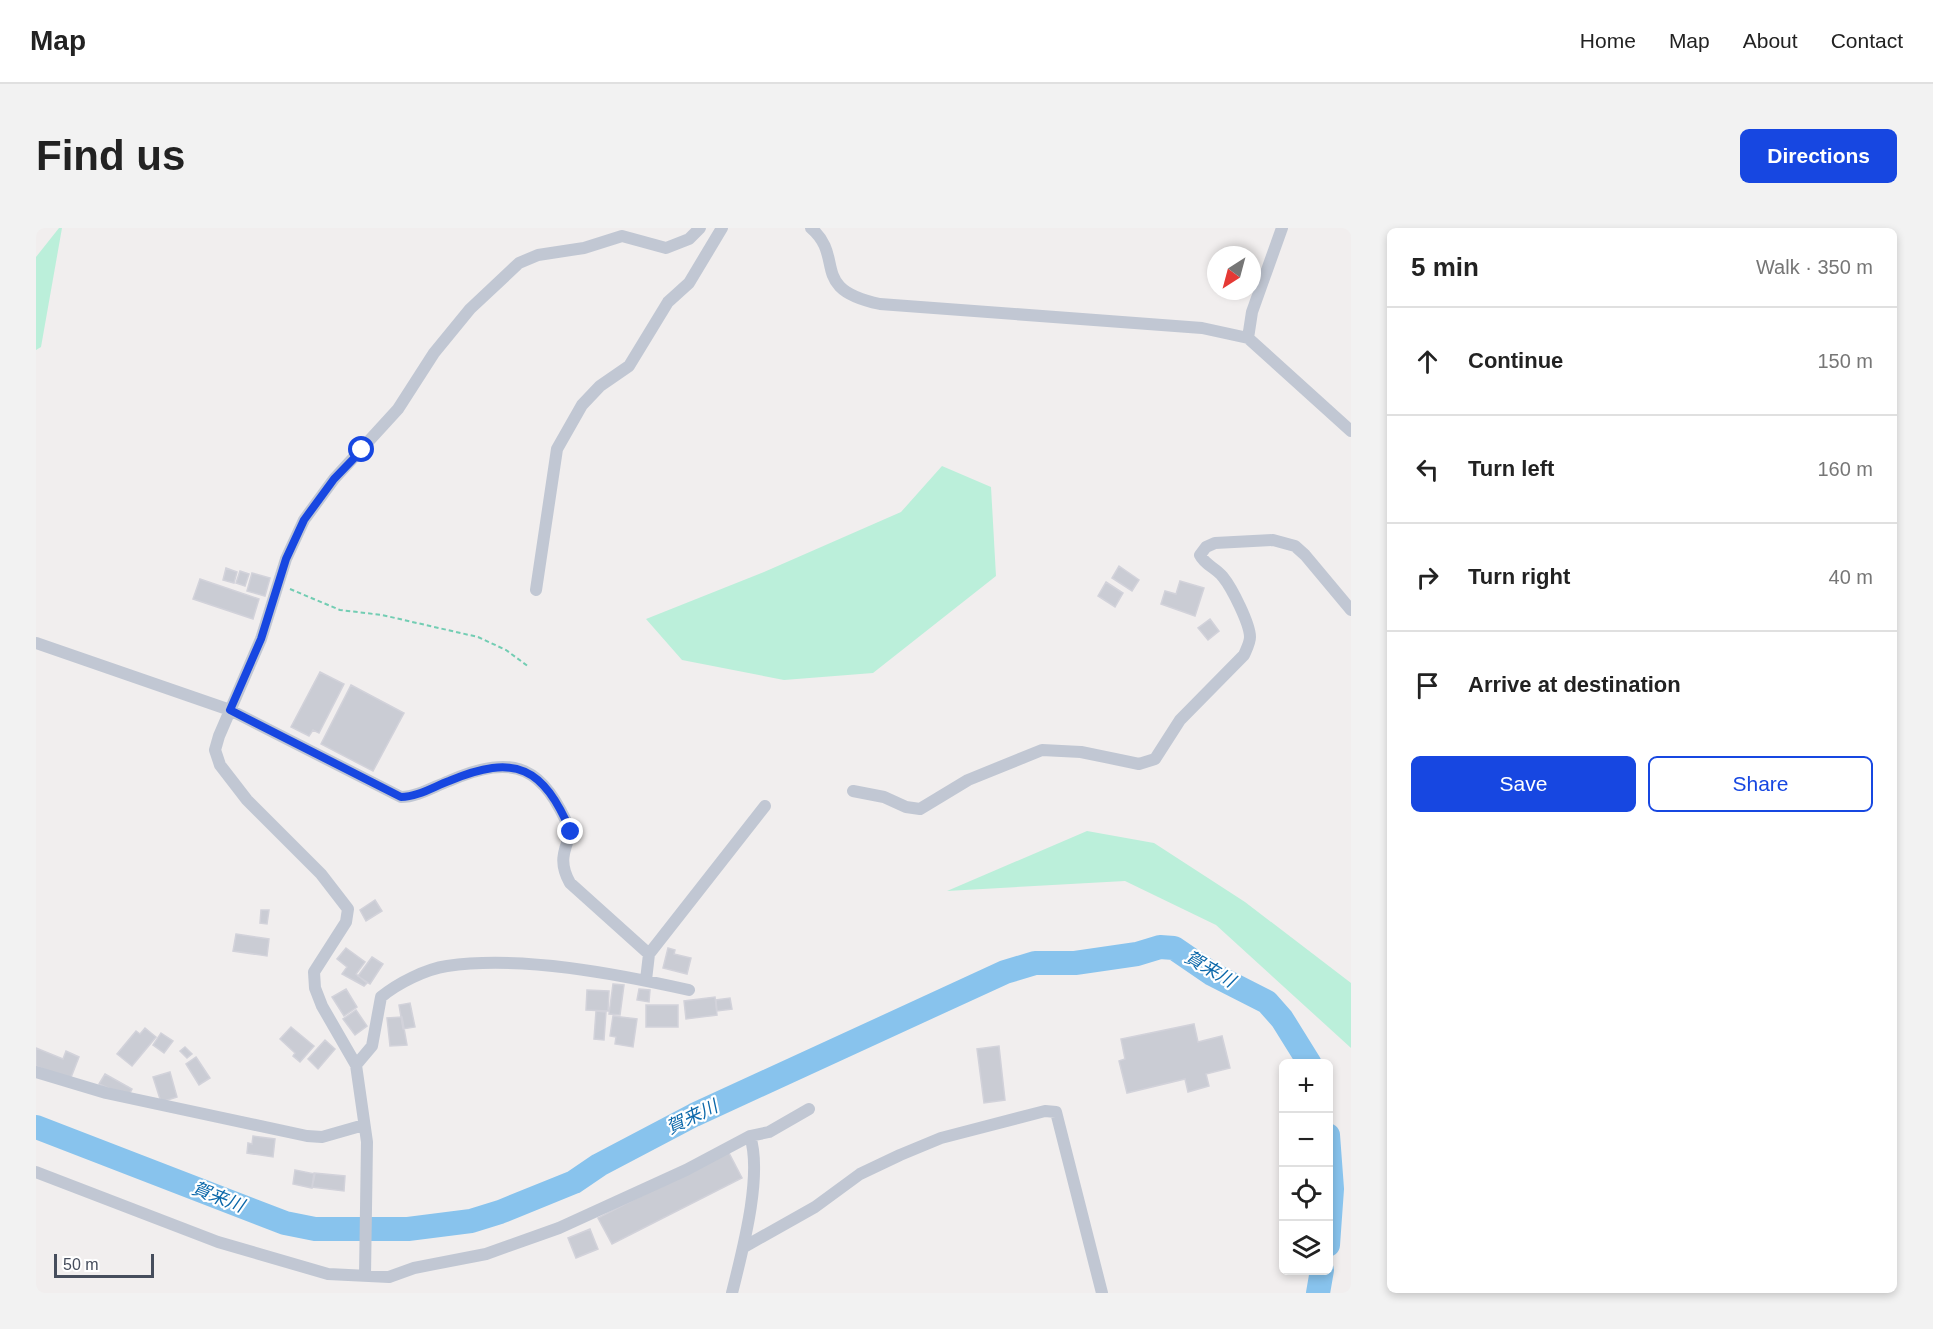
<!DOCTYPE html>
<html lang="en">
<head>
<meta charset="utf-8">
<style>
	:root { --surface:#fff; --page:#f2f2f2; --text:#222; --muted:#767676; --line:#e0e0e0; --accent:#1747e1 }
	body { margin:0; font-family:Arial,"Noto Sans JP",sans-serif; background:var(--page); color:var(--text) }
	.controls { position:absolute; right:18px; bottom:18px; display:grid; overflow:hidden; border-radius:9px; box-shadow:0 3px 9px #0003 }
	.controls button { width:54px; height:54px; display:grid; place-items:center; padding:0; border:0; border-bottom:2px solid var(--line); background:var(--surface); color:var(--text); font:30px sans-serif }
	.compass { position:absolute; left:1171px; top:18px; width:54px; height:54px; border-radius:50%; background:var(--surface); box-shadow:0 3px 9px #0003; rotate:216deg }
	.scale { position:absolute; left:18px; bottom:15px; width:100px; box-sizing:border-box; padding-left:6px; border:3px solid #464d5c; border-top:0; font-size:16px; line-height:21px; white-space:nowrap; color:#464d5c; -webkit-text-stroke:4px #fff; paint-order:stroke }
	.stop { position:absolute; width:18px; height:18px; margin:-14px; border:4px solid #1747e1; border-radius:50%; background:#fff }
	.stop.end { background:#1747e1; border-color:#fff; box-shadow:0 2px 6px #0008 }
	.list { margin:0; padding:0; list-style:none }
	h2 { display:flex; justify-content:space-between; align-items:center; height:78px; margin:0; padding:0 24px; font-size:26px }
	h2 small { font-size:20px; font-weight:400; color:var(--muted) }
	.list li { display:grid; grid-template-columns:39px 1fr auto; gap:18px; align-items:center; box-sizing:border-box; height:108px; padding:0 24px; border-top:2px solid var(--line) }
	.list b { display:block; font-size:22px; white-space:nowrap }
	.list em { font-size:20px; font-style:normal; color:var(--muted) }
	.actions { display:flex; gap:12px; padding:18px 24px }
	.actions a { flex:1; padding:14px 0; border:2px solid var(--accent); border-radius:9px; text-align:center; font-size:21px; color:var(--accent) }
	.actions .main { background:var(--accent); color:#fff }
	.icon { flex:none; width:33px; height:33px; fill:none; stroke:currentColor; stroke-width:2; stroke-linecap:round; stroke-linejoin:round }
	.map { position:relative; flex:none; width:1315px; height:1065px; overflow:hidden; border-radius:9px }
	header { display:flex; align-items:center; gap:36px; box-sizing:border-box; height:84px; padding:0 30px; background:var(--surface); border-bottom:2px solid var(--line) }
	header strong { font-size:28px }
	nav { display:flex; gap:33px; margin-inline-start:auto; font-size:21px }
	.intro { display:flex; align-items:center; justify-content:space-between; box-sizing:border-box; height:144px; padding:0 36px }
	h1 { margin:0; font-size:42px }
	.button { padding:15px 27px; border-radius:9px; background:var(--accent); color:#fff; font-size:21px; font-weight:700 }
	main { display:flex; gap:36px; padding:0 36px }
	aside { flex:1; background:var(--surface); border-radius:9px; box-shadow:0 3px 9px #0003 }
	.map>svg:first-child { display:block }
	.green { fill:#bbefda }
	.lines { fill:none; stroke-linecap:round; stroke-linejoin:round }
	.river { stroke:#88c3ed; stroke-width:24 }
	.building { fill:#caccd4; stroke:#d2d2da; stroke-width:1.5 }
	.path { stroke:#73cdb3; stroke-width:2; stroke-dasharray:4.5 3; stroke-linecap:butt }
	.minor { stroke:#c1c7d3; stroke-width:12 }
	.route { stroke:#1747e1; stroke-width:8 }
	.labels { text-anchor:middle; dominant-baseline:central; stroke-width:4.5; stroke-linejoin:round; paint-order:stroke }
	.water-label { font-size:18px; font-style:italic; fill:#0b68aa; stroke:#fff }
</style>
</head>
<body>
<header>
<strong>Map</strong>
<nav><a>Home</a><a>Map</a><a>About</a><a>Contact</a></nav>
</header>
<div class="intro"><h1>Find us</h1><a class="button">Directions</a></div>
<main>
<div class="map">
<svg width="1315" height="1065" viewBox="0 0 1315 1065">
	<rect width="100%" height="100%" fill="#f1eeee"/>
	<path class="green" d="M23 0H26L5 119 0 122V29Z
		M906 238 955 259 960 348 837 445 748 452 646 432 610 391 728 344 865 284Z
		M1051 603 1118 615 1209 674 1315 755V820L1180 697 1089 653 911 663Z"/>
	<g class="lines">
		<path class="river" d="M0 899 249 995 279 1001H372L435 993 464 984 538 954 563 937 658 887 969 744 999 735H1039L1101 726 1124 719 1138 720 1176 746 1231 774 1246 791 1274 836
			M1292 907 1296 961 1292 1017
			M1282 1065 1286 1042"/>
	</g>
	<path class="building" d="M1083 338 1103 352 1096 363 1076 350Z
		M190 340 201 344 198 355 187 352Z
		M204 343 213 346 209 358 200 355Z
		M216 345 234 350 229 368 211 363Z
		M164 351 223 371 217 391 157 371Z
		M1144 353 1168 360 1159 388 1125 376 1129 363 1140 366Z
		M1070 354 1087 365 1079 379 1062 368Z
		M1174 391 1183 403 1172 412 1162 400Z
		M284 444 308 456 283 505 277 502 273 508 255 499Z
		M315 457 368 485 337 543 285 516Z
		M339 672 346 683 330 693 324 682Z
		M225 682H233L231 696 224 695Z
		M200 706 233 711 231 728 197 723Z
		M310 720 329 734 320 746 331 755 328 758 306 746 311 739 301 731Z
		M632 720 639 722 638 726 655 730 651 746 627 740Z
		M336 729 347 736 334 756 322 748Z
		M577 756 588 757 584 787 573 786Z
		M310 761 321 779 308 788 296 769Z
		M603 761 614 762 613 774 601 772Z
		M551 762 573 763 572 783 550 782Z
		M679 769 681 787 650 791 648 773Z
		M694 770 696 781 681 783 680 772Z
		M374 775 379 799 367 801 363 777Z
		M610 777H642V799H610Z
		M320 782 331 798 319 807 307 791Z
		M560 783 570 784 568 812 558 811Z
		M577 788 601 791 597 819 579 816 580 809 574 808Z
		M366 789 371 817 354 818 351 790Z
		M1158 796 1162 814 1186 808 1194 840 1170 846 1173 858 1152 864 1149 851 1091 865 1083 833 1089 831 1085 811Z
		M255 799 278 818 264 834 257 828 259 825 244 811Z
		M109 800 120 809 96 838 81 826 100 803 104 806Z
		M125 805 137 813 128 825 117 817Z
		M289 812 299 821 282 841 272 831Z
		M963 818 969 872 948 875 941 821Z
		M149 819 156 826 151 830 144 823Z
		M0 820 27 831 30 823 43 829 34 852 0 838Z
		M160 829 174 850 163 857 150 836Z
		M134 844 141 869 125 874 117 849Z
		M69 846 96 861 92 869 63 856Z
		M217 908 239 911 237 929 211 925 212 915 216 916Z
		M692 923 706 950 576 1016 562 990Z
		M259 942 279 946 276 960 257 956Z
		M278 945 309 948 308 963 276 959Z
		M554 1001 562 1021 540 1030 532 1010Z"/>
	<g class="lines">
		<path class="path" d="M254 361 304 382 346 387 442 409 470 422 493 439"/>
		<path class="minor" d="M775 0C810 30 772 61 844 76L1166 100 1212 110 1315 203
			M1212 110 1216 84 1246 0
			M500 362 521 221 546 177 564 158 593 138 632 74 653 55 686 0
			M0 415 194 482 365 569C381 569 397 559 413 553 480 524 507 539 535 604 527 624 523 636 534 655L613 726
			M817 563 848 569 870 579 884 581 932 552 1006 522 1045 524 1103 536 1119 531 1144 492 1208 427C1210 422 1214 415 1214 409 1214 396 1196 360 1187 349 1180 340 1169 337 1164 327L1170 319 1179 315 1237 312 1259 318 1269 327 1315 382
			M610 752 613 726 729 578
			M320 837 336 818 345 769C362 755 390 741 411 738 485 727 581 746 653 762
			M0 844 70 865 271 908 286 909 328 897
			M0 944 182 1014 292 1046 353 1049 378 1040 450 1026 523 1000 650 942 714 908 733 904 773 881
			M708 1019 779 979 824 946 864 927 905 910 1009 883 1020 884 1066 1065
			M329 1047 331 914 320 837 286 778 279 760 278 744 310 694 312 681 285 646 211 572 184 537 179 522 183 508 225 411 250 331 268 292 298 251 362 181 398 125 434 81 483 35 502 27 548 20 586 8 630 20 653 11 664 0
			M696 1065C706 1024 727 948 714 908"/>
	</g>
	<g class="lines">
		<path class="route" d="M326 222 298 251 268 292 250 331 225 411 194 482 365 569C381 569 397 559 413 553 480 525 507 539 535 604"/>
	</g>
	<g class="labels">
		<g class="water-label">
			<text transform="translate(1174 741) rotate(30)">賀来川</text>
			<text transform="translate(656 889) rotate(-26)">賀来川</text>
			<text transform="translate(182 969) rotate(21)">賀来川</text>
		</g>
	</g>
</svg>
<div class="controls">
<button>+</button>
<button>−</button>
<button><svg class="icon" aria-label="locate" viewBox="0 0 24 24"><circle cx="12" cy="12" r="6"/><path d="M12 2v4M12 18v4M2 12h4M18 12h4"/></svg></button>
<button><svg class="icon" aria-label="layers" viewBox="0 0 24 24"><path d="M12 4l9 5-9 5-9-5zM3 14l9 5 9-5"/></svg></button>
</div>
<svg class="compass" viewBox="-18 -18 36 36"><path d="M0-13l5 13h-10z" fill="#e53935"/><path d="M0 13l5-13h-10z" fill="#767676"/></svg>
<div class="scale">50 m</div>
<div class="stop" style="left:326px;top:222px"></div>
<div class="stop end" style="left:535px;top:604px"></div>
</div>
<aside>
<h2>5 min<small>Walk · 350 m</small></h2>
<ul class="list">
<li><svg class="icon" aria-label="ahead" viewBox="0 0 24 24"><path d="M12 20V5M6 11l6-6 6 6"/></svg><div><b>Continue</b></div><em>150 m</em></li>
<li><svg class="icon" aria-label="left" viewBox="0 0 24 24"><path d="M17 20v-9H6M10 6l-5 5 5 5"/></svg><div><b>Turn left</b></div><em>160 m</em></li>
<li><svg class="icon" aria-label="right" viewBox="0 0 24 24"><path d="M7 20v-9h11M14 6l5 5-5 5"/></svg><div><b>Turn right</b></div><em>40 m</em></li>
<li><svg class="icon" aria-label="arrive" viewBox="0 0 24 24"><path d="M6 21V4h12l-3 4 3 4H6"/></svg><div><b>Arrive at destination</b></div></li>
</ul>
<div class="actions"><a class="main">Save</a><a>Share</a></div>
</aside>
</main>
</body>
</html>
